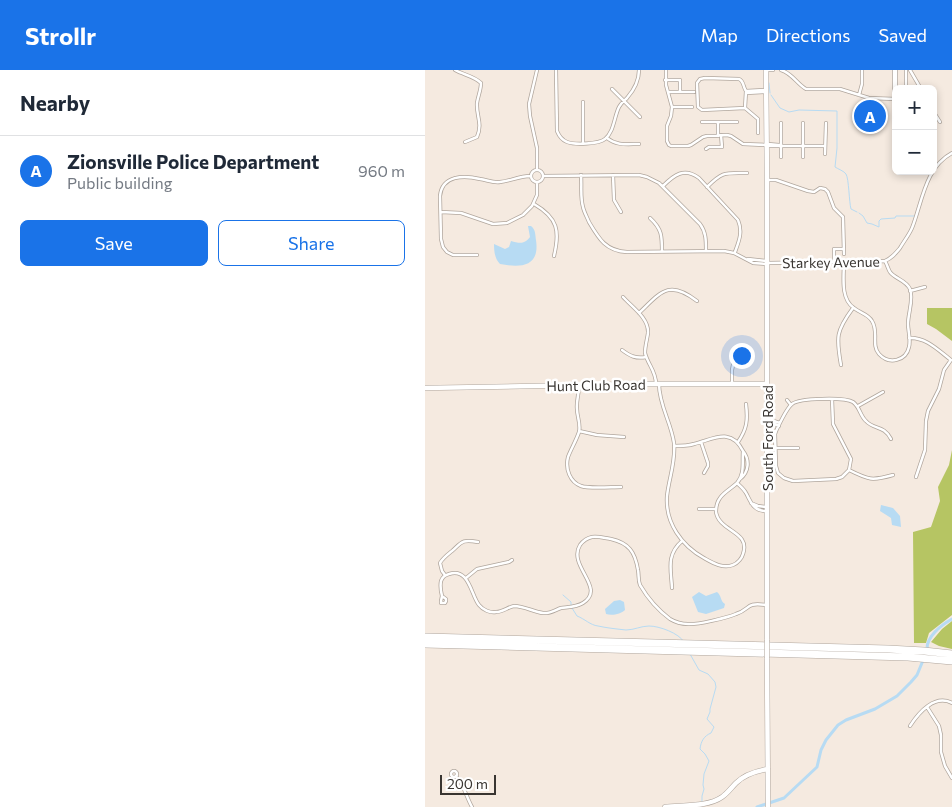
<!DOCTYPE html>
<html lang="en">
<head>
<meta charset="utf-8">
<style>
	:root { --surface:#fff; --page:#f6f6f7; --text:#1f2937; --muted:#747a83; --line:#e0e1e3; --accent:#1a73e8 }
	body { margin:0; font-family:Commissioner,sans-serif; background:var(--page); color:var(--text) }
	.controls { position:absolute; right:15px; top:15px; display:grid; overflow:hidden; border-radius:8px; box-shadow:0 2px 8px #0003 }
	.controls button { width:45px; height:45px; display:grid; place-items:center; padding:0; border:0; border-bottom:1px solid var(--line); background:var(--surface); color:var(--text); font:25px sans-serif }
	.scale { position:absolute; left:15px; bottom:12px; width:56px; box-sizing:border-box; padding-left:5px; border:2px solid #393531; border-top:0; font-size:14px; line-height:18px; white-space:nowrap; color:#393531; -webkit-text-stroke:4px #fff; paint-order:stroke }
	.you { position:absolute; left:316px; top:285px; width:18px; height:18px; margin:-12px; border:4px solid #fff; border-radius:50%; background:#1a73e8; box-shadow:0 0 0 8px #1a73e833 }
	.badge { display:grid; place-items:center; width:32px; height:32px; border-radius:50%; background:var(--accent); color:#fff; font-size:16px; font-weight:700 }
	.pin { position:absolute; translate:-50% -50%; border:2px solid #fff; box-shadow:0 1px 5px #0006 }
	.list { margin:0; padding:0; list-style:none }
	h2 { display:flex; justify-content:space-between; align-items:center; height:65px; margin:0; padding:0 20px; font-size:21px }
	h2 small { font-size:16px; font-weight:400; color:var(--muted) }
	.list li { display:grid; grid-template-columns:32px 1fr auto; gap:15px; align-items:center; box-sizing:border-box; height:70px; padding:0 20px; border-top:1px solid var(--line) }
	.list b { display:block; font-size:19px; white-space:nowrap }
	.list p { margin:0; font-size:16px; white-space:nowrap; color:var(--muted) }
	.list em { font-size:16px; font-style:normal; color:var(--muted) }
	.actions { display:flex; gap:10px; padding:15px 20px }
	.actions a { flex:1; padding:11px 0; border:1px solid var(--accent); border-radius:8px; text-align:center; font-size:18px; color:var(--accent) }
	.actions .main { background:var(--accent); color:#fff }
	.map { position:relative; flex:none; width:527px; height:737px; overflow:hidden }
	header { display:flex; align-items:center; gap:30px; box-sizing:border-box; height:70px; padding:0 25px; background:var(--accent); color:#fff }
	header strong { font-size:24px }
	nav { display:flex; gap:28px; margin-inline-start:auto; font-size:18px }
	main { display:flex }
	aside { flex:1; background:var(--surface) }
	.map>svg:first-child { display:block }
	.green { fill:#b6c563 }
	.water { fill:#b7dbf3 }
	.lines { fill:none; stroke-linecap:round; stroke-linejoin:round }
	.stream { stroke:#b7dbf3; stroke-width:1 }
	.river { stroke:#b7dbf3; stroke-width:3 }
	.street-casing { stroke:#b0a69d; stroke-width:4 }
	.secondary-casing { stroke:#b0a69d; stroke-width:5.5 }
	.highway-casing { stroke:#b0a69d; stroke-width:8 }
	.street { stroke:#fff; stroke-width:2.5 }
	.secondary { stroke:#fff; stroke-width:4.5 }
	.highway { stroke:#fff; stroke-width:7 }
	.secondary-bridge-casing { stroke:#b0a69d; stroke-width:5.5; stroke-linecap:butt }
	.secondary-bridge { stroke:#fff; stroke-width:4.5 }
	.labels { text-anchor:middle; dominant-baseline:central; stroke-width:5; stroke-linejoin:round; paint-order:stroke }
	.street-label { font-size:14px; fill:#393531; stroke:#fff }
</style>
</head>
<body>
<header>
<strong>Strollr</strong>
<nav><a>Map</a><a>Directions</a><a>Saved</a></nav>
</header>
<main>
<aside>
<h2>Nearby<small></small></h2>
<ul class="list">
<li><span class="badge">A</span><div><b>Zionsville Police Department</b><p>Public building</p></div><em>960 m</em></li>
</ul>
<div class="actions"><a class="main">Save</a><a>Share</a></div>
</aside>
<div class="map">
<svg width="527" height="737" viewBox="0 0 527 737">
	<rect width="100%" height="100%" fill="#f5eae0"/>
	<path class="green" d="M502 238H527V271L511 259 502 254Z
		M527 380V545L504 563 501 573H489L488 462 506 457 515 431 513 417 524 395Z
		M527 551V579L514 576 506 572 517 559Z"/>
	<path class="water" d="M103 156H106C111 160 110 165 111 170 115 197 96 198 75 194 70 189 69 182 69 174L80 179 84 177 86 171C94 173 99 175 105 167Z
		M456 435 468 438 475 446 476 457 467 455 466 448 455 441Z
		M274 522 281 526 292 522C297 526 295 531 300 534L299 538 281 544 273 542 267 527Z
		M195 530 199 532 200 540C196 544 187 546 181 544L180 539 189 531Z"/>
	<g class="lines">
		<path class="stream" d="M344 13 345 23
			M346 25 355 38 364 42 374 40 412 41V78L410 97C413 99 419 101 421 104 424 109 424 132 426 139L432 142
			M434 143 438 146 442 153 447 154 454 157V151L456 149 470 148 471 146H489
			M138 525 146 532V535
			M147 538 152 546C160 549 165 555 173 556 182 558 192 559 201 560 209 560 216 556 224 556 234 556 254 563 259 572
			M265 584 274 600 283 604 290 612 291 617 285 639V642L282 649 289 657 286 663C279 666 276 671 275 679L280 684 284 691 279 704 278 715 279 719 277 726V732"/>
		<path class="river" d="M502 580C501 567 516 555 527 549
			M332 737 359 728 392 697 396 680 401 670 413 655 421 650 450 639 472 626 486 612 492 605 499 588"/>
		<g class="street-casing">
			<path id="street" d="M30 0C39 5 49 6 56 13 56 20 53 26 52 33 51 46 58 53 52 67L40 72
				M112 0 104 34 105 46 112 78V99
				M131 0 132 61C134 66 137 70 142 72 150 75 174 74 180 69 189 62 189 47 194 37 196 33 199 31 202 28 209 20 214 11 214 0
				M241 0V15L247 37 246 46 242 56V71L244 75 246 76H263L266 75 278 67 282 66 302 65 306 66 318 74 342 75
				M341 0H348
				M356 0C367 3 372 14 381 19H415L444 28 471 29
				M469 0V28
				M471 0V19
				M481 0V19
				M485 0 496 19
				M280 8 314 9C319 11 318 17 321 21L320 38 277 40 273 37 272 13 275 9Z
				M240 10H255V22
				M187 19 215 47
				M321 21 341 20
				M243 22H269
				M321 23 341 22
				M434 25 437 14V0
				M158 32V73
				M247 37H267
				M320 38 333 49V63
				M508 41 515 52
				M277 52H312
				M293 52V66
				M182 68C192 76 202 74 214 74
				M343 74 354 75
				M342 76H400
				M281 79 284 77H297L296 65
				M400 84 401 53
				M356 87V53
				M378 87V53
				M106 106a6 6 0 1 1 12 0a6 6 0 1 1-12 0Z
				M156 105C157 116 155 127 158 137 159 142 162 147 164 152 174 169 181 181 202 182L299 181 309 183 328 193 341 194
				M188 105 189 130 196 142
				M118 106 214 105 222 107 234 113 275 154C281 162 281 170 281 181
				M342 110H351L383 121 389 122 395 118 400 119 403 122 409 138 418 147 419 184
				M238 116C249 105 259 97 274 108L313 150C318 162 314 171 310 182
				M282 117C298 101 300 103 322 103
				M109 134C133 148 135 161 129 186
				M16 142 36 143 68 154 82 153 98 145 107 136 112 125V112
				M225 148C237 159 237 166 237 182
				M52 185H28L22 182 18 177 16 169 15 126C17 105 39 105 55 109 62 110 68 113 75 112 85 111 95 106 105 106
				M323 189 341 191
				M419 191C419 206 415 229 429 238 435 243 443 244 447 251 454 262 446 275 454 284 464 295 481 291 484 277 486 269 483 261 483 254 483 243 489 229 485 219 481 210 470 209 465 202 463 199 462 194 460 191
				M409 192V179H419
				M343 193 460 191C467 188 470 184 475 178 479 171 484 165 487 158 497 133 500 97 527 83
				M485 221 500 217
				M198 227C207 237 224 248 223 263 222 270 220 276 220 283 223 295 231 301 231 314
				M214 243C236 222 244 209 272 231
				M484 268C501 267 513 280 526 290
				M197 280C205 286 211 289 221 287
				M416 295C411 267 411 261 428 238
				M234 314C234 335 246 352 249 373 251 391 244 408 242 426 240 453 257 476 279 488 288 493 298 499 308 495 313 493 317 488 318 484 326 461 294 462 291 442 291 437 292 432 295 428 299 422 307 418 312 413
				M307 314V300L311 280
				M154 316C154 324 151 332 152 339 152 347 156 354 154 362 151 371 146 379 143 387 140 399 145 412 156 416 164 419 186 417 196 417
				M407 329 408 354 426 389 424 400 417 407 411 409 368 411 359 408 353 403 351 396 350 364 351 361C355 353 361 339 367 334 374 328 420 327 428 332 435 337 435 346 441 351 449 360 459 355 466 369
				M362 330 366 335
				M433 336 458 322
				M342 349 355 353
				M342 353H347L354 356
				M154 361 172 365 199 367
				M276 372 283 393V396L279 403
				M313 372C322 359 323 350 321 334
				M249 376C256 376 263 376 269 374 289 369 306 357 318 381
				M351 378H373
				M424 400C444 410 447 411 468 405
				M491 407 500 380 501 351 503 341 514 319 519 300 526 290
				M315 409C324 402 325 390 318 381 317 392 320 404 312 413 315 416 319 419 321 423 326 432 328 441 341 441
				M326 433 333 436 341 437
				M274 439H291
				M20 505 17 501 15 493C18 488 22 485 27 481 37 472 37 469 53 472
				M41 508 52 499 84 492 87 490
				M247 518C246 499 241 485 257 471
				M17 526 16 531V533H20L21 531V529L17 526C16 522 15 516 16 511 17 508 20 505 24 504 44 497 46 525 54 535 58 540 65 543 71 542 78 542 83 537 89 536 99 536 109 542 118 543 125 544 130 540 136 538 144 537 152 537 158 533 182 518 142 496 155 475 158 471 162 468 167 467 173 466 179 468 186 469 204 473 210 482 213 500 214 505 213 510 215 515 222 527 233 540 245 549 250 552 256 554 263 554 272 555 301 548 311 544 326 539 320 532 341 535
				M502 637 514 656 516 665V682L520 696 527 708
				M485 656C494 642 510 624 527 633
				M26 704a3 3 0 1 1 6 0a3 3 0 1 1-6 0Z
				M31 706C39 715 41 726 47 737"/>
		</g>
		<g class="secondary-casing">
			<path id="secondary" d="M341 0 342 110V570
				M0 318 212 314H342
				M342 588 343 737
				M240 737C257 735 283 737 297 727 303 723 306 718 311 713 320 704 331 701 343 699"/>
		</g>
		<g class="highway-casing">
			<path id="highway" d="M0 567 463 579 499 581 527 584
				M0 574 483 587 527 591"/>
		</g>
		<use href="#street" class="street"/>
		<use href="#secondary" class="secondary"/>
		<use href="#highway" class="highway"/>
		<g class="secondary-bridge-casing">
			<path id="secondary-bridge" d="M342 570V588"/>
		</g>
		<use href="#secondary-bridge" class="secondary-bridge"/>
	</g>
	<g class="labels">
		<g class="street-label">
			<text transform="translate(406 192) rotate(-1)">Starkey Avenue</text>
			<text transform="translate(171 315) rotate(-1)">Hunt Club Road</text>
			<text transform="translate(342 368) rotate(-90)">South Ford Road</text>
		</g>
	</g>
</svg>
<div class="controls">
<button>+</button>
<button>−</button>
</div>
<div class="scale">200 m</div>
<div class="you"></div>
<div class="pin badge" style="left:445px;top:46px">A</div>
</div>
</main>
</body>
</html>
